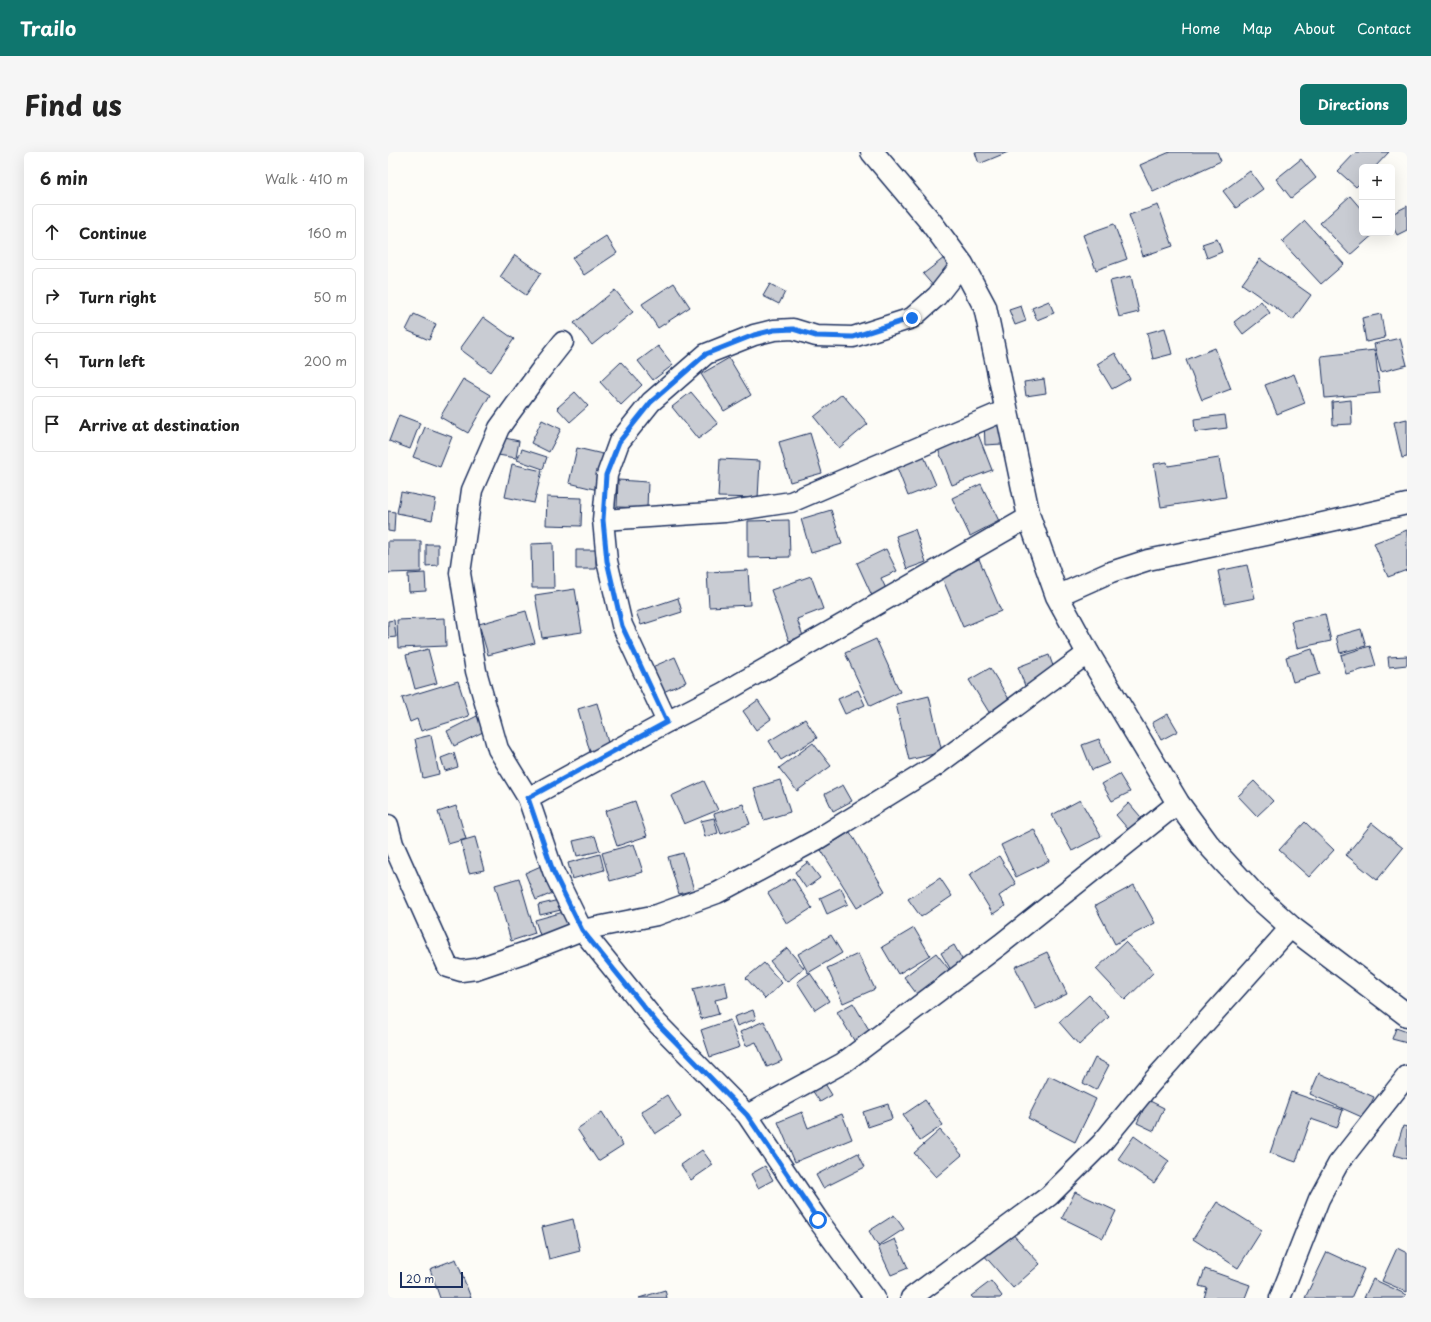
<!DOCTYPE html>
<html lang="en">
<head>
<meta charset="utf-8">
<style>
	:root { --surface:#fff; --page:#f6f6f6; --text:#222; --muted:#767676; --line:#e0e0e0; --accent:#0f766e }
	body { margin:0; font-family:"Playpen Sans",sans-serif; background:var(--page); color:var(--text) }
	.controls { position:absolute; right:12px; top:12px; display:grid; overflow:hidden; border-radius:6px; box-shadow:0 4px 16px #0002 }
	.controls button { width:36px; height:36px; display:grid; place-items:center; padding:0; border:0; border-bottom:1px solid var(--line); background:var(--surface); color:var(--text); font:20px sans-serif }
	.scale { position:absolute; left:12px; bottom:10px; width:63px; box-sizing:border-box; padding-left:4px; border:2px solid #1b2f5e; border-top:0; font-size:11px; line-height:14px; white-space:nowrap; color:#1b2f5e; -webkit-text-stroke:3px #fdfcf7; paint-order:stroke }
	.stop { position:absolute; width:12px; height:12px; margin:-9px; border:3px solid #1a73e8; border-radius:50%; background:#fff }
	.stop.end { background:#1a73e8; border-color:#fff; box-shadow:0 1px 4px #0008 }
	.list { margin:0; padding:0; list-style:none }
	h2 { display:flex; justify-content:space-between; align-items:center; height:52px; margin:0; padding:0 16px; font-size:17px }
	h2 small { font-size:13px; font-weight:400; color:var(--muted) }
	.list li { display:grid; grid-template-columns:26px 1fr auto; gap:12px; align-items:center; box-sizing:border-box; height:56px; margin:0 8px 8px; padding:0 8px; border:1px solid var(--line); border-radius:6px }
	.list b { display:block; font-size:15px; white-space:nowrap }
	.list em { font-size:13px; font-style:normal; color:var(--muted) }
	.icon { flex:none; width:22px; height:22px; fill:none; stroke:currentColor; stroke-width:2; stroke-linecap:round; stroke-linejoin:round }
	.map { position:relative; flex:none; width:1019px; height:1146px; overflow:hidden; border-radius:6px }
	header { display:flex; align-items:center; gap:24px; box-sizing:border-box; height:56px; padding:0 20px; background:var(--accent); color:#fff }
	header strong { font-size:19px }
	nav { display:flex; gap:22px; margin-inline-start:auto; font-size:14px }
	.intro { display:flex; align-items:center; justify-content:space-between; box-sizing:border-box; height:96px; padding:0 24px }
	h1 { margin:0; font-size:28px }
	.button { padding:10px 18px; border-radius:6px; background:var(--accent); color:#fff; font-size:14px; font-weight:700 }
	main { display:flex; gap:24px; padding:0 24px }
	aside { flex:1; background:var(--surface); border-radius:6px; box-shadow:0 4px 16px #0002 }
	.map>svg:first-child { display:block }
	.building { fill:#c9ccd3; stroke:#1b2f5e }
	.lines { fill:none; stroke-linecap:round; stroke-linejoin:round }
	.street-casing { stroke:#1b2f5e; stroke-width:23 }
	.secondary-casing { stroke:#1b2f5e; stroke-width:25 }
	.street { stroke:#fdfcf7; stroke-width:20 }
	.secondary { stroke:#fdfcf7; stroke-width:22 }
	.route { stroke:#1a73e8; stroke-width:5 }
</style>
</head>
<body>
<header>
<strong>Trailo</strong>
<nav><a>Home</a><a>Map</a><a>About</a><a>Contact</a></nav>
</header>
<div class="intro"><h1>Find us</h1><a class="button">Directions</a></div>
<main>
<aside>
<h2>6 min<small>Walk · 410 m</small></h2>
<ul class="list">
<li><svg class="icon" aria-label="ahead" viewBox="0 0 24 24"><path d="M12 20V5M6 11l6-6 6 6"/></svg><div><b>Continue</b></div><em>160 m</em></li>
<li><svg class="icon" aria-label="right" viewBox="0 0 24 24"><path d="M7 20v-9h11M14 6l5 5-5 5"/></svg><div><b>Turn right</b></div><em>50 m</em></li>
<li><svg class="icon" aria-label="left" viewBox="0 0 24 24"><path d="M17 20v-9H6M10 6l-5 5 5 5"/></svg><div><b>Turn left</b></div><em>200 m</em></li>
<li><svg class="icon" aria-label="arrive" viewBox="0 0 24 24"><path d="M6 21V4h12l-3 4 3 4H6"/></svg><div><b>Arrive at destination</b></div></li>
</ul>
</aside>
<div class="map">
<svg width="1019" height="1146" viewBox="0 0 1019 1146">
	<rect width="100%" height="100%" fill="#fdfcf7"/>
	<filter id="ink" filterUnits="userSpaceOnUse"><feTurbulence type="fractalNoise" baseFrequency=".025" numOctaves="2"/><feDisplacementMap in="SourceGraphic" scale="8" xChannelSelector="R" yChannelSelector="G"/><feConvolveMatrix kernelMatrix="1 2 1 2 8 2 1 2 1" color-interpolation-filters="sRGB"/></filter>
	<g filter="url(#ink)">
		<path class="building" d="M587 0H620L591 12Z
			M782 0H829L833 9 765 40 752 13Z
			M968 0H1001L987 15H974V29L968 35 950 19Z
			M913 7 928 26 903 46 888 27Z
			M862 19 875 37 848 56 835 39Z
			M962 44 974 58V81H987L962 103 932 71Z
			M770 53 785 94 755 104 741 63Z
			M1019 54V78L1009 83 1004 73V62Z
			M917 69 956 112 933 132 894 90Z
			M726 72 739 107 708 118 695 83Z
			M218 84 229 101 196 123 184 106Z
			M829 87 834 100 819 106 814 92Z
			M127 103 153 121 138 143 112 125Z
			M556 106 568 120 547 136 535 122Z
			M872 107 923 143 905 168 854 132Z
			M743 124 751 160 731 165 722 129Z
			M286 131 302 155 270 176 254 152Z
			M382 132 397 140 391 152 375 144Z
			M227 138 245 160 204 193 186 171Z
			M661 149 666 161 649 168 644 156Z
			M873 149 882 161 855 182 846 170Z
			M633 154 638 169 627 173 621 158Z
			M26 162 48 172 41 188 18 178Z
			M993 162 997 186 978 190 974 166Z
			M95 165 126 187 103 220 72 197Z
			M777 176 784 202 765 207 759 181Z
			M1012 186 1019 213 993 220 986 192Z
			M270 194 285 213 265 228 250 209Z
			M827 196 843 237 814 248 798 208Z
			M987 198 992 241 937 246 933 204Z
			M727 201 742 227 724 237 709 212Z
			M341 206 363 243 336 259 313 222Z
			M233 210 254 233 233 253 212 230Z
			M906 222 917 251 889 262 877 233Z
			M75 227 102 243 80 281 52 265Z
			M656 227 658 241 638 244 636 230Z
			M187 240 200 254 182 270 169 256Z
			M303 240 330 272 310 287 284 255Z
			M454 242 480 272 451 296 426 265Z
			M963 248 964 272 945 273 944 250Z
			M11 263 32 271 22 297 1 289Z
			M837 263 839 276 807 280 806 267Z
			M1019 267V305L1014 306 1006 270Z
			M154 268 173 277 161 300 143 291Z
			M596 270H613L614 292 597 293Z
			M37 275 64 285 52 315 25 305Z
			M422 281 434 321 402 330 391 290Z
			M590 282 604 318 564 333 550 297Z
			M107 284 131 289 128 306 104 302Z
			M189 296 219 303 210 338 181 331Z
			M134 297 159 305 155 317 129 308Z
			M535 302 548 333 520 344 508 313Z
			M831 306 838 345 773 355 766 312 779 310 780 314Z
			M332 307 372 309 370 346 330 345Z
			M124 312 154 319 146 351 117 345Z
			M230 328 260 330 259 356 229 355Z
			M593 332 611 369 582 384 564 346Z
			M13 340 48 347 44 368 9 361Z
			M159 345 194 346 193 374 158 373Z
			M443 358 454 392 423 401 413 367Z
			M0 359 7 360 6 380 0 379Z
			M401 368 402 405 360 406V369Z
			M527 377 538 410 519 417 508 384Z
			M1019 378V418L1000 425 986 391Z
			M0 389H33V420L0 421Z
			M165 391 166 436H144L143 392Z
			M38 392H50V413L38 414Z
			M498 397 509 419 493 426 500 441 486 448 469 411Z
			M188 398H208V417H188Z
			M591 407 613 459 575 475 553 423Z
			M859 413 867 446 837 452 830 419Z
			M360 418 362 453 321 455 319 420Z
			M37 421 38 439 21 440 20 422Z
			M423 424 435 457 409 467 415 484 401 489 383 438Z
			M187 437 194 480 154 486 147 443Z
			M290 446 294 460 253 473 248 460Z
			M138 459 147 491 100 503 91 472Z
			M937 462 943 489 909 496 903 469Z
			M57 466 58 494 10 496 9 468Z
			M6 468 8 485 0 486V469Z
			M973 477 978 494 952 501 948 484Z
			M488 487 512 540 482 554 457 501Z
			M982 494 988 514 958 522 953 503Z
			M40 497 49 531 27 537 18 503Z
			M924 497 932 522 905 530 898 505Z
			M661 503 668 522 637 534 630 515Z
			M1019 504V513L1001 515 1000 505Z
			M287 505 298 530 273 541 262 516Z
			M602 516 624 552 604 565 581 528Z
			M70 529 81 564 33 579 29 567 22 570 14 546Z
			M470 538 477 553 457 562 450 547Z
			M541 544 554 600 521 608 508 552Z
			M370 548 383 567 368 578 355 559Z
			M209 551 221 594 202 600 190 557Z
			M780 562 790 579 773 588 764 571Z
			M89 564 97 579 66 594 59 579Z
			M417 567 429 586 393 608 381 589Z
			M43 583 51 622 35 626 27 587Z
			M711 587 721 611 704 618 694 593Z
			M425 591 443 614 409 639 391 616Z
			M66 601 70 615 57 619 53 606Z
			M731 622 742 640 724 649 714 632Z
			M392 628 402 660 376 668 366 636Z
			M316 629 330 658 296 672 283 644Z
			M866 629 885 649 869 664 850 644Z
			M455 633 464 649 445 659 437 642Z
			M692 648 713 684 684 699 664 663Z
			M247 649 259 684 229 694 217 659Z
			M741 651 758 671 745 683 728 663Z
			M355 652 362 672 333 682 326 662Z
			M68 654 78 687 60 692 50 660Z
			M326 666 330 681 317 685 313 669Z
			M917 670 946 698 921 725 891 698Z
			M984 671 1015 696 989 728 958 703Z
			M646 677 661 709 628 725 613 693Z
			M462 680 497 739 469 756 433 698Z
			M207 684 212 699 189 704 185 689Z
			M87 685 96 718 81 721 73 689Z
			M246 692 255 720 222 729 214 701Z
			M295 701 306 738 291 742 280 705Z
			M212 702 216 718 184 727 180 711Z
			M611 704 628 732 611 744 617 754 605 762 581 723Z
			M420 710 432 726 418 736 407 720Z
			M155 713 167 740 148 748 137 721Z
			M131 726 147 781 123 789 107 733Z
			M405 726 424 756 399 772 380 741Z
			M552 726 564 744 533 765 520 747Z
			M746 733 767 771 727 792 707 754Z
			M453 736 460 752 439 762 432 746Z
			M175 747 177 757 152 763 150 753Z
			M179 759 183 774 152 783 147 768Z
			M526 776 542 803 510 822 494 795Z
			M443 783 454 801 420 821 410 802Z
			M737 790 766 820 737 848 708 817Z
			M566 793 579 816 566 823 553 801Z
			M399 796 416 816 399 830 382 809Z
			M659 800 679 842 648 857 627 815Z
			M548 801 564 821 531 845 516 825Z
			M470 802 487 837 455 851 439 816Z
			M376 811 394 831 377 847 358 826Z
			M422 821 441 849 427 858 409 830Z
			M337 829 340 845 327 848 331 862 313 867 305 837Z
			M701 843 721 865 691 893 671 870Z
			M465 851 483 881 467 890 449 860Z
			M365 858 368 867 349 874 346 865Z
			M342 868 352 895 322 905 313 878Z
			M376 869 394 909 379 915 368 890 358 894 352 880Z
			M1008 876 1019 880V891L1004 887Z
			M707 906 721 913 708 938 695 931Z
			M931 921 986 945 976 966 922 942Z
			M661 924 708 947 687 990 640 966Z
			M436 930 444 943 432 950 424 938Z
			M903 940 955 958 949 976 923 967 908 1010 882 1001Z
			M279 943 293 965 267 982 253 960Z
			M537 948 555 973 532 989 515 963Z
			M760 948 776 956 766 979 749 971Z
			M500 952 504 967 480 975 475 960Z
			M214 960 235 993 210 1009 189 977Z
			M414 960 420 976 454 962 464 987 407 1010 390 970Z
			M1015 974 1019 975V1007L1006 1003Z
			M552 978 574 1003 548 1025 526 1001Z
			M746 984 781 1009 766 1031 730 1007Z
			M314 998 325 1013 303 1028 293 1013Z
			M470 1001 477 1015 435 1036 428 1023Z
			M377 1014 385 1028 370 1036 363 1022Z
			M687 1040 728 1059 715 1086 674 1066Z
			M829 1050 874 1078 850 1116 805 1087Z
			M506 1063 516 1077 490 1094 481 1079Z
			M185 1067 192 1099 161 1107 154 1075Z
			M620 1077 652 1112 625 1136 594 1101Z
			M507 1087 520 1116 503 1123 490 1095Z
			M1009 1096 1019 1101V1140L994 1129Z
			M939 1100 976 1117 963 1146H917Z
			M68 1107 83 1146H52L42 1117Z
			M817 1117 862 1133 857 1146H816L819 1136 811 1134Z
			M985 1127 1019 1143 1018 1146H976Z
			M603 1129 614 1144 612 1146H585L583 1144Z
			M277 1138 279 1146H251Z"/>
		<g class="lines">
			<g class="street-casing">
				<path id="street" d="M175 190 153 218 111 276 84 338 72 421 88 519 110 597 140 646 165 719 194 778 269 871 359 963 430 1068 487 1146
					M215 368 337 360 403 350 618 258
					M669 444 723 420 760 408 921 374 1019 352
					M279 570 234 473 219 409 215 368 219 323 231 290 263 250 318 202 366 183 386 178 405 177 428 184 465 185 524 166 549 144 574 112
					M140 646 279 570 335 541 641 365
					M0 673 5 692 60 815 73 819 88 817 138 800 194 778 269 763 329 741 428 688 546 615 700 501
					M359 963 455 911 613 792 790 651
					M523 1146 661 1044 713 992 764 930 903 775
					M892 1146 931 1047 950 1012 1019 924"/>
			</g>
			<g class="secondary-casing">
				<path id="secondary" d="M484 0 542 69 574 112 597 155 641 365 669 444 700 501 790 651 820 692 865 741 903 775 1019 863"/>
			</g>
			<use href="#street" class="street"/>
			<use href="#secondary" class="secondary"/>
		</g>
	</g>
	<g class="lines" filter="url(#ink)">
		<path class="route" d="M430 1068 359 963 269 871 194 778 165 719 140 646 279 570 234 474 219 409 215 368 218 323 231 290 263 250 318 202 366 183 386 178 405 177 428 184 465 185 524 166"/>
	</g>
</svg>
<div class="controls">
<button>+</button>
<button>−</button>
</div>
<div class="scale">20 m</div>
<div class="stop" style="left:430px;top:1068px"></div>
<div class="stop end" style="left:524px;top:166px"></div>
</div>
</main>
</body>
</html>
